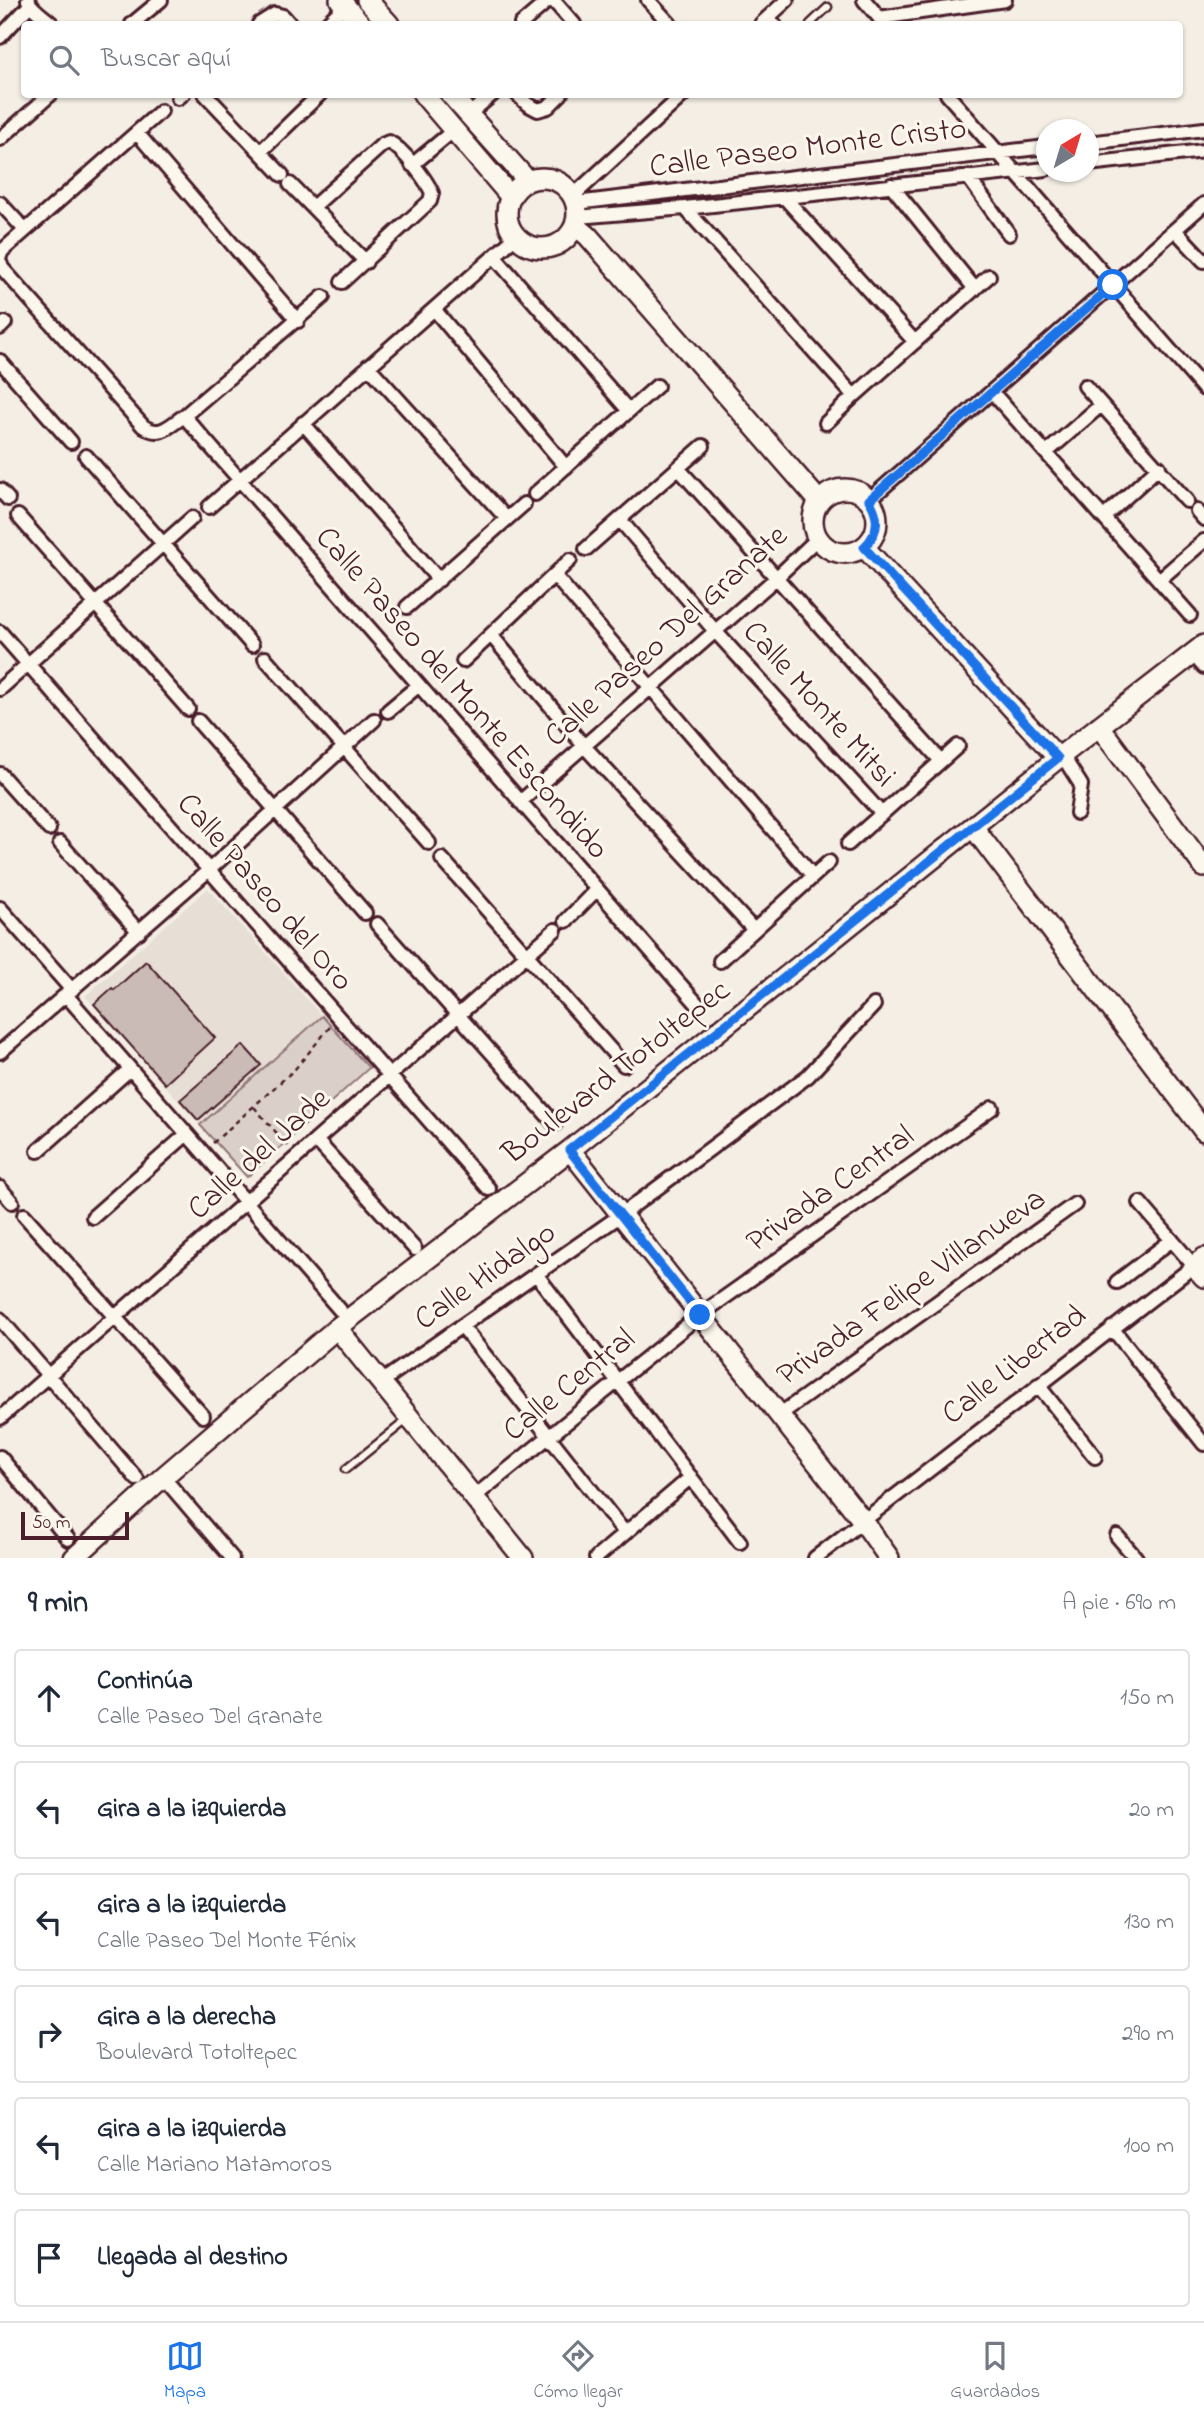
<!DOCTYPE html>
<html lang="es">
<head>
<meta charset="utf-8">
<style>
	:root { --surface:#fff; --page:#f2f2f3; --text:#1f2937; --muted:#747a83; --line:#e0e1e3; --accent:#1a73e8 }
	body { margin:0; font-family:"Indie Flower",sans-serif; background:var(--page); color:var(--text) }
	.compass { position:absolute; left:1036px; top:119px; width:63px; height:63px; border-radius:50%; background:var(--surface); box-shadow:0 2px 5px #0004; rotate:38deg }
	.scale { position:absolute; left:21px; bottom:18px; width:108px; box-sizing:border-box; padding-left:7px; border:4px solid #4a1f2b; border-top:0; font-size:19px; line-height:24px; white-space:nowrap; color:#4a1f2b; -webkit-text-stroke:5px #fbf7ec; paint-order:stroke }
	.stop { position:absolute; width:21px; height:21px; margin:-16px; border:5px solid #1a73e8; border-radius:50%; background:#fff }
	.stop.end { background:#1a73e8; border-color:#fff; box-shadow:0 2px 7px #0008 }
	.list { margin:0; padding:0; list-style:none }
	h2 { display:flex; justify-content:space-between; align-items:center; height:91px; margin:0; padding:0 28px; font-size:30px }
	h2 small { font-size:23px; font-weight:400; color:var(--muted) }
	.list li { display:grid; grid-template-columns:46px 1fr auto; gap:21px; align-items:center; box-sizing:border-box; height:98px; margin:0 14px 14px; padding:0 14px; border:2px solid var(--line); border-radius:7px }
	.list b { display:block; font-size:26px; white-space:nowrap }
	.list p { margin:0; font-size:23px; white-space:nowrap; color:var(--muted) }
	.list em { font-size:23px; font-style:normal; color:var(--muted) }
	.icon { flex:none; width:38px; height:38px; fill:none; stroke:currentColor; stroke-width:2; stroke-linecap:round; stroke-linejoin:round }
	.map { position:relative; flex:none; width:1204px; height:1558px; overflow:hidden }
	.search { position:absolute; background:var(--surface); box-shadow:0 2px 5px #0004; left:21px; right:21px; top:21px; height:77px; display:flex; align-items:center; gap:18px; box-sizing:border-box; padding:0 24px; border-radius:7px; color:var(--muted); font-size:26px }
	.sheet { height:763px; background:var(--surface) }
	nav { display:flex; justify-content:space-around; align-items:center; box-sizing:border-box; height:98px; border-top:2px solid var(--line); background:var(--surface); font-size:19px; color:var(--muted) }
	nav a { display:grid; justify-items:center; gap:4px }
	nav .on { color:var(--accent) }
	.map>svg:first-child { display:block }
	.built { fill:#e7dfd6 }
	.green { fill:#dbd0c9; stroke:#92787a; stroke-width:2 }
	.building { fill:#cabbb6; stroke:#4a1f2b; stroke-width:2 }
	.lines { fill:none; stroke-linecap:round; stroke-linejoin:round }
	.lane-casing { stroke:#4a1f2b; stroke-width:11 }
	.street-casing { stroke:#4a1f2b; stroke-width:18 }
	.secondary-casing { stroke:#4a1f2b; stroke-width:24 }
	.path { stroke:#4a1f2b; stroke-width:2.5; stroke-dasharray:5 5; stroke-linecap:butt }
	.lane { stroke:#fbf7ec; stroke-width:6 }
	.street { stroke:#fbf7ec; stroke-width:12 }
	.secondary { stroke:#fbf7ec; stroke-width:19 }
	.route { stroke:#1a73e8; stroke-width:9 }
	.labels { text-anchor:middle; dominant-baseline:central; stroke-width:6; stroke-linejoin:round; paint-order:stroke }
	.street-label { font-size:32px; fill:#4a1f2b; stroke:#fbf7ec }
</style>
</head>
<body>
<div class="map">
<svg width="1204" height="1558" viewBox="0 0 1204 1558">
	<rect width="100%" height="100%" fill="#f4eee4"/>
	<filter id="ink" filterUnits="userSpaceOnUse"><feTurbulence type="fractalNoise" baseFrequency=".0143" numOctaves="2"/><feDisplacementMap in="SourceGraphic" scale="14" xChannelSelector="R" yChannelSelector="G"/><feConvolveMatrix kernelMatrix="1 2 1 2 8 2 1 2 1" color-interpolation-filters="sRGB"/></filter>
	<g filter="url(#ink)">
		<path class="built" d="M208 888 322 1016 200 1125 85 996Z"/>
		<path class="green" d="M322 1016 369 1068 247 1177 200 1125Z"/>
		<path class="building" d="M146 961 215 1038 165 1084 94 1004 112 988 114 990Z
			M243 1045 261 1065 198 1120 180 1100Z"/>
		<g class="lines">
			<g class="lane-casing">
				<path id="lane" d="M768 17 778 24
					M810 24 828 7
					M346 1469 408 1419"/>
			</g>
			<g class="street-casing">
				<path id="street" d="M28 0C31 9 45 17 52 24
					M553 0 574 24
					M648 0 670 24
					M864 0 883 22
					M879 18 1005 0
					M132 24 161 0
					M259 24 275 14 283 16 290 24
					M326 24 345 6
					M521 24 549 0
					M761 24 787 0
					M0 37 30 5
					M205 94 282 175
					M517 94 527 104 538 110 548 107 561 94
					M947 94 1204 389
					M178 98 183 94
					M468 115 493 94
					M137 133 298 321
					M0 139 51 94
					M1088 143 1204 129
					M260 152 320 94
					M1088 164 1204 151
					M412 165 454 130
					M968 177 1009 234
					M290 184 366 262
					M891 185 975 289
					M573 196 684 94
					M784 197 915 342
					M0 203 25 230
					M576 203 1046 147
					M313 207 382 145 389 142C403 149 426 179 432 193L430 201 342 282
					M685 208 854 396
					M577 217 685 208 1046 169
					M1175 230 1204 261
					M0 256 2 251 161 111
					M494 256 629 411
					M0 262 2 268 143 426C160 438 169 426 184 416L323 297
					M434 309 566 467
					M0 328 5 323
					M0 361 71 442
					M368 366 507 519
					M1085 386 1187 501
					M992 392 1190 615
					M184 416 699 1006
					M303 423 439 580
					M826 423 854 396 989 276
					M1047 452 1101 405
					M86 456 252 645
					M678 468 941 761
					M0 490 8 499
					M535 494 657 386
					M869 500 1204 204
					M209 507 517 236
					M1197 511 1204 519
					M18 516 188 709
					M1104 517 1159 467
					M620 520 715 631 882 814
					M586 549 703 446
					M554 575 813 876
					M1159 580 1204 541
					M407 607 524 504
					M0 632 489 1189
					M491 635 584 746 754 930
					M1193 654 1204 667
					M265 658 429 843
					M463 661 570 560
					M0 689 192 518
					M388 711 419 685
					M198 721 365 913
					M1062 755 1081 785 1077 813
					M0 774 49 829
					M520 802 775 579 818 538
					M60 843 139 932
					M848 844 958 746
					M442 859 624 1065
					M0 908 72 990
					M566 921 597 889
					M377 924 555 1124
					M720 961 829 862
					M66 995 340 1310
					M0 1052 209 870 374 720
					M316 1140 415 1249
					M38 1151 130 1069
					M0 1188 12 1202
					M24 1215 203 1416
					M93 1217 187 1134
					M536 1274 740 1542
					M1117 1282 1172 1240
					M0 1319 137 1479
					M462 1326 625 1533
					M1112 1328 1204 1444
					M381 1382 621 1215 808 1076 874 1005
					M1038 1385 1095 1457
					M779 1415 1075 1204
					M0 1418 555 930
					M0 1457 68 1539
					M163 1477 232 1558
					M474 1497 700 1315 992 1108
					M1117 1536 1136 1558
					M596 1558 691 1477
					M815 1558 1194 1266 1140 1203"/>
			</g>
			<g class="secondary-casing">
				<path id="secondary" d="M340 0 361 24
					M367 0 389 24
					M423 94 511 197
					M450 94 528 181
					M507 213a35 35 0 1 1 70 0a35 35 0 1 1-70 0Z
					M575 225 588 236 819 501
					M813 521a32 32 0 1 1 64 0a32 32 0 1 1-64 0Z
					M864 547 1058 758
					M1099 726 1204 867
					M973 827 1204 1131
					M570 1150 863 1521 889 1558
					M1204 1258 1194 1266 1204 1277
					M337 1328 523 1558
					M74 1558 163 1477 337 1328 570 1150 1062 755 1204 645"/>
			</g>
			<path class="path" d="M254 1107 288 1146
				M213 1143 295 1069 330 1027"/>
			<use href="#lane" class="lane"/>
			<use href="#street" class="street"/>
			<use href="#secondary" class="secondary"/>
		</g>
	</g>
	<g class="lines" filter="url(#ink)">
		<path class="route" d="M700 1315 569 1150 1058 758 864 547C879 533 880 517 869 500L1113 285"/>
	</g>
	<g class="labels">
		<g class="street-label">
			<text transform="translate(808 149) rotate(-7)">Calle Paseo Monte Cristo</text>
			<text transform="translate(667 637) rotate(-42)">Calle Paseo Del Granate</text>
			<text transform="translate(461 694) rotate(49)">Calle Paseo del Monte Escondido</text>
			<text transform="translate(818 705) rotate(48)">Calle Monte Mitsi</text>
			<text transform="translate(264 893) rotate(49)">Calle Paseo del Oro</text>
			<text transform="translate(617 1073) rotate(-38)">Boulevard Totoltepec</text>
			<text transform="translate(260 1155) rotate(-42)">Calle del Jade</text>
			<text transform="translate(831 1190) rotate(-35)">Privada Central</text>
			<text transform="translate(486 1277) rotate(-35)">Calle Hidalgo</text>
			<text transform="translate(912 1288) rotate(-35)">Privada Felipe Villanueva</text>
			<text transform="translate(1015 1366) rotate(-38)">Calle Libertad</text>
			<text transform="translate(570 1386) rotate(-39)">Calle Central</text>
		</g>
	</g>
</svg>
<svg class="compass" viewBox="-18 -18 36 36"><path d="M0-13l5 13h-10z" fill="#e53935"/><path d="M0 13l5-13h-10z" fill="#747a83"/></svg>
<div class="scale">50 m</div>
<div class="stop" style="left:1113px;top:285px"></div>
<div class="stop end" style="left:700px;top:1315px"></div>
<div class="search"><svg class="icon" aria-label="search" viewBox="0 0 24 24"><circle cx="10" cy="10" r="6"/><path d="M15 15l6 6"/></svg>Buscar aquí</div>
</div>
<section class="sheet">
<h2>9 min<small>A pie · 690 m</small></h2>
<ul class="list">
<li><svg class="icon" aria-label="ahead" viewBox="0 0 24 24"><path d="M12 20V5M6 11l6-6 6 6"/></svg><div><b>Continúa</b><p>Calle Paseo Del Granate</p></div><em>150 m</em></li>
<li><svg class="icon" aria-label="left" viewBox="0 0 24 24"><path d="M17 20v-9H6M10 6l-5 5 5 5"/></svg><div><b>Gira a la izquierda</b></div><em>20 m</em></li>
<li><svg class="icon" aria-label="left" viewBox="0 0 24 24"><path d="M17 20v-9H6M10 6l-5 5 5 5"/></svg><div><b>Gira a la izquierda</b><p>Calle Paseo Del Monte Fénix</p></div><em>130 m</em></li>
<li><svg class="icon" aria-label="right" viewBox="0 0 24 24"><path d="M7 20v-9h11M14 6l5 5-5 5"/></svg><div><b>Gira a la derecha</b><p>Boulevard Totoltepec</p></div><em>290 m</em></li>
<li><svg class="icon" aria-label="left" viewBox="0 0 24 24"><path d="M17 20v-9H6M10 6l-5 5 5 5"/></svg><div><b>Gira a la izquierda</b><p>Calle Mariano Matamoros</p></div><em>100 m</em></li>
<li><svg class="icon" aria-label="arrive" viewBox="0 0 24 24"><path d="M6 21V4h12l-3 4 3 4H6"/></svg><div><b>Llegada al destino</b></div></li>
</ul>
</section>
<nav>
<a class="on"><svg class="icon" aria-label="map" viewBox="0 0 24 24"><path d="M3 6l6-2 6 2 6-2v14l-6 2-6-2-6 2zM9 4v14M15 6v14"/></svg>Mapa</a>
<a><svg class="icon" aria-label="directions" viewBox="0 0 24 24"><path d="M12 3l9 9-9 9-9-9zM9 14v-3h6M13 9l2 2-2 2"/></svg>Cómo llegar</a>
<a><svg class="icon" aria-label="saved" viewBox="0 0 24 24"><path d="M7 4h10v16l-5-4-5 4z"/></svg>Guardados</a>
</nav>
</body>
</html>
